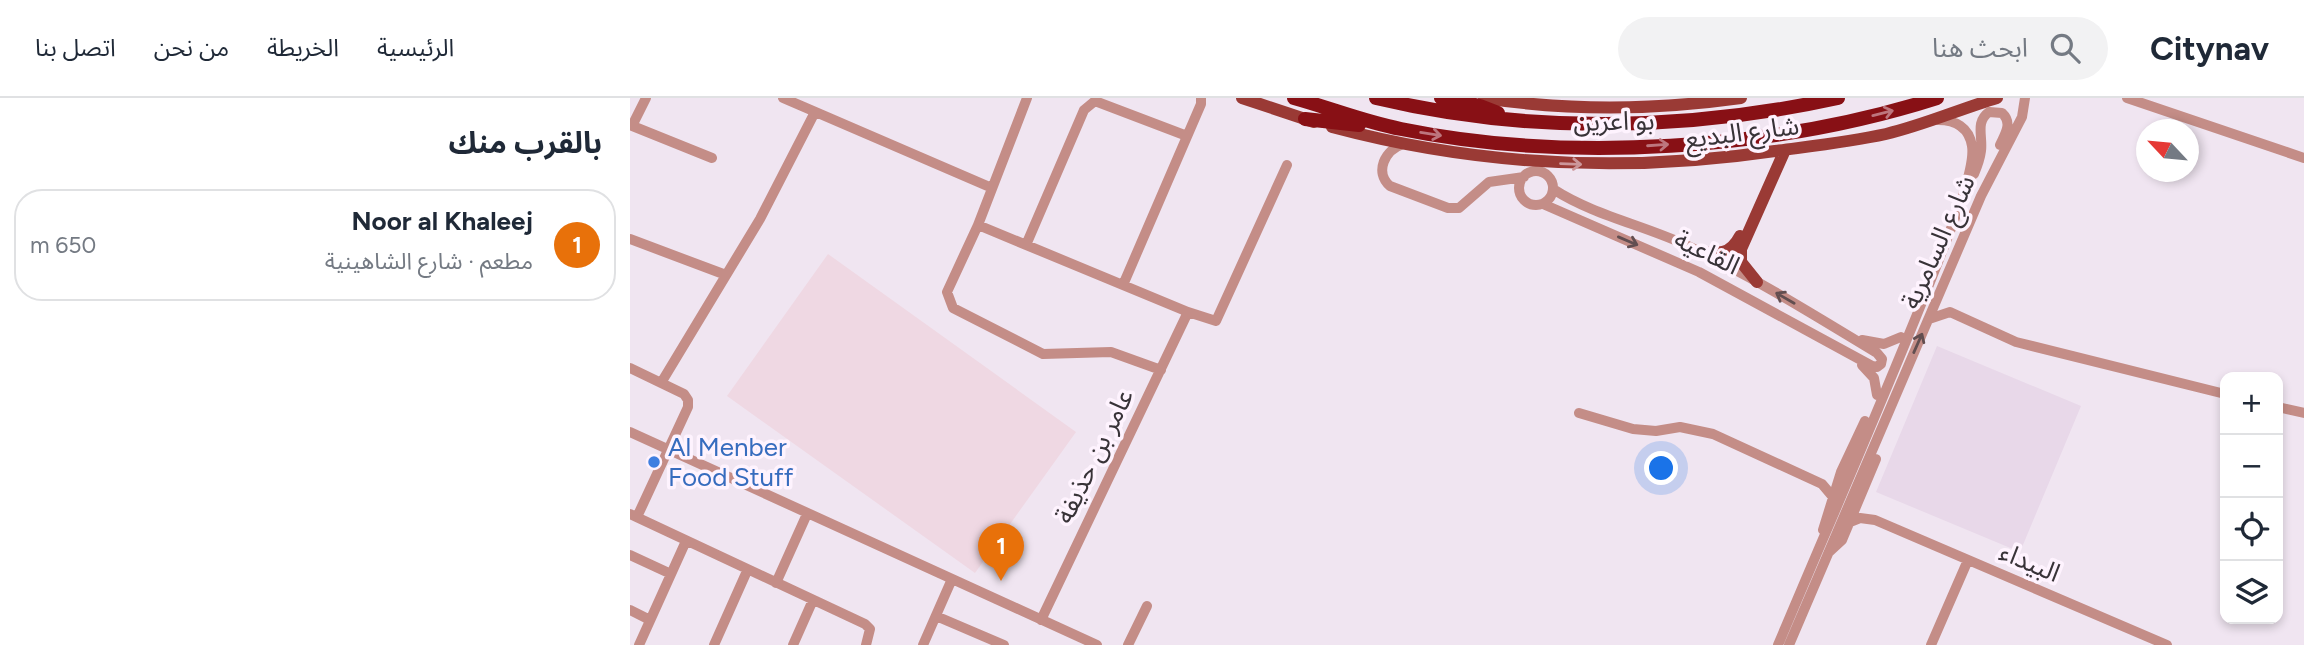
<!DOCTYPE html>
<html lang="ar">
<head>
<meta charset="utf-8">
<style>
	:root { --surface:#fff; --page:#f2f2f3; --text:#1f2937; --muted:#747a83; --line:#e0e1e3; --accent:#ea580c }
	body { margin:0; font-family:Figtree,"Noto Sans Arabic",sans-serif; background:var(--page); color:var(--text); direction:rtl }
	.controls { position:absolute; right:21px; bottom:21px; display:grid; overflow:hidden; border-radius:14px; box-shadow:0 4px 10px #0003 }
	.controls button { width:63px; height:63px; display:grid; place-items:center; padding:0; border:0; border-bottom:2px solid var(--line); background:var(--surface); color:var(--text); font:35px sans-serif }
	.compass { position:absolute; left:1506px; top:21px; width:63px; height:63px; border-radius:50%; background:var(--surface); box-shadow:0 4px 10px #0003; rotate:296deg }
	.you { position:absolute; left:1032px; top:371px; width:24px; height:24px; margin:-18px; border:5px solid #fff; border-radius:50%; background:#1a73e8; box-shadow:0 0 0 10px #1a73e833 }
	.badge { display:grid; place-items:center; width:46px; height:46px; border-radius:50%; background:var(--accent); color:#fff; font-size:23px; font-weight:700 }
	.pin { position:absolute; translate:-50% -58px; filter:drop-shadow(0 2px 4px #0008) }
	.pin::after { content:''; position:absolute; top:37px; width:24px; height:21px; background:inherit; clip-path:polygon(0 0,100% 0,50% 100%) }
	.list { margin:0; padding:0; list-style:none }
	h2 { display:flex; justify-content:space-between; align-items:center; height:91px; margin:0; padding:0 28px; font-size:30px }
	h2 small { font-size:23px; font-weight:400; color:var(--muted) }
	.list li { display:grid; grid-template-columns:46px 1fr auto; gap:21px; align-items:center; box-sizing:border-box; height:112px; margin:0 14px 14px; padding:0 14px; border:2px solid var(--line); border-radius:28px }
	.list b { display:block; font-size:26px; white-space:nowrap }
	.list p { margin:0; font-size:23px; white-space:nowrap; color:var(--muted) }
	.list em { font-size:23px; font-style:normal; color:var(--muted) }
	.icon { flex:none; width:38px; height:38px; fill:none; stroke:currentColor; stroke-width:2; stroke-linecap:round; stroke-linejoin:round }
	.map { position:relative; flex:none; width:1674px; height:547px; overflow:hidden; direction:ltr }
	header { display:flex; align-items:center; gap:42px; box-sizing:border-box; height:98px; padding:0 35px; background:var(--surface); border-bottom:2px solid var(--line) }
	header strong { font-size:33px }
	nav { display:flex; gap:38px; margin-inline-start:auto; font-size:24px }
	.search { width:490px; height:63px; background:var(--page); display:flex; align-items:center; gap:18px; box-sizing:border-box; padding:0 24px; border-radius:38px; color:var(--muted); font-size:26px }
	main { display:flex }
	aside { flex:1; background:var(--surface) }
	.map>svg:first-child { display:block }
	.built { fill:#e8d8e9 }
	.industrial { fill:#efd8e3 }
	.lines { fill:none; stroke-linecap:round; stroke-linejoin:round }
	.minor { stroke:#c48d87; stroke-width:10 }
	.major { stroke:#9a3a35; stroke-width:12 }
	.highway { stroke:#881015; stroke-width:14 }
	.oneway { stroke:#bd767e }
	.oneway2 { stroke:#cc969a }
	.oneway3 { stroke:#624e50 }
	.shop-dot { fill:#3f7fe0; stroke:#fef3fe; stroke-width:2.5 }
	.labels { text-anchor:middle; dominant-baseline:central; stroke-width:7; stroke-linejoin:round; paint-order:stroke }
	.street-label { font-size:26px; fill:#383338; stroke:#fef3fe }
	.shop-label { font-size:26px; fill:#366cbe; stroke:#fef3fe; text-anchor:start }
</style>
</head>
<body>
<header>
<strong>Citynav</strong>
<div class="search"><svg class="icon" aria-label="search" viewBox="0 0 24 24"><circle cx="10" cy="10" r="6"/><path d="M15 15l6 6"/></svg>ابحث هنا</div>
<nav><a>الرئيسية</a><a>الخريطة</a><a>من نحن</a><a>اتصل بنا</a></nav>
</header>
<main>
<div class="map">
<svg width="1674" height="547" viewBox="0 0 1674 547">
	<rect width="100%" height="100%" fill="#f0e5f1"/>
	<path class="built" d="M1307 248 1451 308 1390 454 1246 394Z"/>
	<path class="industrial" d="M198 156 446 334 345 475 97 298Z"/>
	<g class="lines">
		<path class="minor" d="M153 0 362 90
			M397 0 348 127 317 194 323 210 413 256 481 254 531 272
			M1497 0 1674 60
			M0 27 82 60
			M2 28 16 0
			M773 46C755 52 744 74 760 88L818 110H829L859 84 894 79
			M889 90a17 17 0 1 1 34 0a17 17 0 1 1-34 0Z
			M1344 76C1347 69 1350 61 1351 53 1353 38 1345 24 1359 14L1372 15C1383 25 1375 36 1370 47
			M913 106 1069 174 1242 268 1247 269 1251 266 1252 261 1247 255C1184 217 1122 178 1056 147 1013 127 963 117 923 91
			M348 127 558 214 586 223 657 67
			M0 141 96 177
			M396 147 454 12 465 3 557 38
			M493 187 571 6V0
			M1299 221 1320 214 1386 244 1595 296
			M1232 242 1254 246 1271 239
			M1232 267 1244 280 1247 297
			M0 270 54 296 58 302V309L7 419
			M31 285 130 121 185 14
			M1648 309 1674 315
			M949 315 1003 331 1026 333 1050 329 1083 336 1192 386 1203 399
			M0 334 467 547
			M0 416 235 526 240 531 236 547
			M1220 424 1230 420 1245 422 1537 547
			M1193 432 1211 374 1235 323
			M1199 454 1212 442 1246 361
			M0 457 41 476
			M146 485 177 416
			M0 512 20 522
			M306 518 374 547
			M411 522 558 214
			M9 547 56 443
			M84 547 117 473
			M163 547 183 502
			M293 547 322 481
			M498 547 517 508
			M1148 547C1201 421 1256 296 1306 169 1316 143 1346 73 1342 48 1339 29 1325 22 1308 22
			M1159 547 1351 98 1392 19 1395 0
			M1301 547 1338 462"/>
		<path class="major" d="M612 0 684 24
			M854 0C939 13 1026 12 1111 0
			M702 29C848 68 996 75 1145 53 1182 48 1219 44 1256 36 1294 27 1330 11 1367 0
			M1069 154C1089 156 1100 157 1110 138
			M1127 184 1111 164V151L1155 52"/>
		<path class="highway" d="M664 0C700 10 735 24 771 31 938 65 1144 52 1307 0
			M746 0C896 36 1058 33 1208 0
			M811 0 850 8 868 15
			M675 21 729 27"/>
	</g>
	<defs><path id="oneway-shaft" d="M-6 0H5M1.5-3L5.5 0L1.5 3" fill="none" stroke-width="1.6" stroke-linecap="round" stroke-linejoin="round" transform="scale(1.75)"/></defs>
	<g class="oneway">
		<use href="#oneway-shaft" transform="translate(1253 15) rotate(-14)"/>
		<use href="#oneway-shaft" transform="translate(801 36) rotate(9)"/>
		<use href="#oneway-shaft" transform="translate(1028 47) rotate(-4)"/>
	</g>
	<use class="oneway2" href="#oneway-shaft" transform="translate(941 66) rotate(2)"/>
	<g class="oneway3">
		<use href="#oneway-shaft" transform="translate(998 143) rotate(23)"/>
		<use href="#oneway-shaft" transform="translate(1155 200) rotate(-150)"/>
		<use href="#oneway-shaft" transform="translate(1288 245) rotate(-66)"/>
	</g>
	<circle class="shop-dot" cx="24" cy="364" r="7"/>
	<g class="labels">
		<g class="street-label">
			<text transform="translate(984 23) rotate(-1)">بو اعرين</text>
			<text transform="translate(1112 34) rotate(-7)">شارع البديع</text>
			<text transform="translate(1308 144) rotate(-66)">شارع السامرية</text>
			<text transform="translate(1077 154) rotate(26)">القاعية</text>
			<text transform="translate(464 358) rotate(-64)">عامر بن حذيفة</text>
			<text transform="translate(1400 464) rotate(23)">البيداء</text>
		</g>
		<g class="shop-label">
			<text x="38" y="349">Al Menber<tspan x="38" dy="30">Food Stuff</tspan></text>
		</g>
	</g>
</svg>
<div class="controls">
<button>+</button>
<button>−</button>
<button><svg class="icon" aria-label="locate" viewBox="0 0 24 24"><circle cx="12" cy="12" r="6"/><path d="M12 2v4M12 18v4M2 12h4M18 12h4"/></svg></button>
<button><svg class="icon" aria-label="layers" viewBox="0 0 24 24"><path d="M12 4l9 5-9 5-9-5zM3 14l9 5 9-5"/></svg></button>
</div>
<svg class="compass" viewBox="-18 -18 36 36"><path d="M0-13l5 13h-10z" fill="#e53935"/><path d="M0 13l5-13h-10z" fill="#747a83"/></svg>
<div class="you"></div>
<div class="pin badge" style="left:371px;top:483px;background:#e8710a">1</div>
</div>
<aside>
<h2>بالقرب منك<small></small></h2>
<ul class="list">
<li><span class="badge" style="background:#e8710a">1</span><div><b>Noor al Khaleej</b><p>مطعم · شارع الشاهينية</p></div><em>650 m</em></li>
</ul>
</aside>
</main>
</body>
</html>
